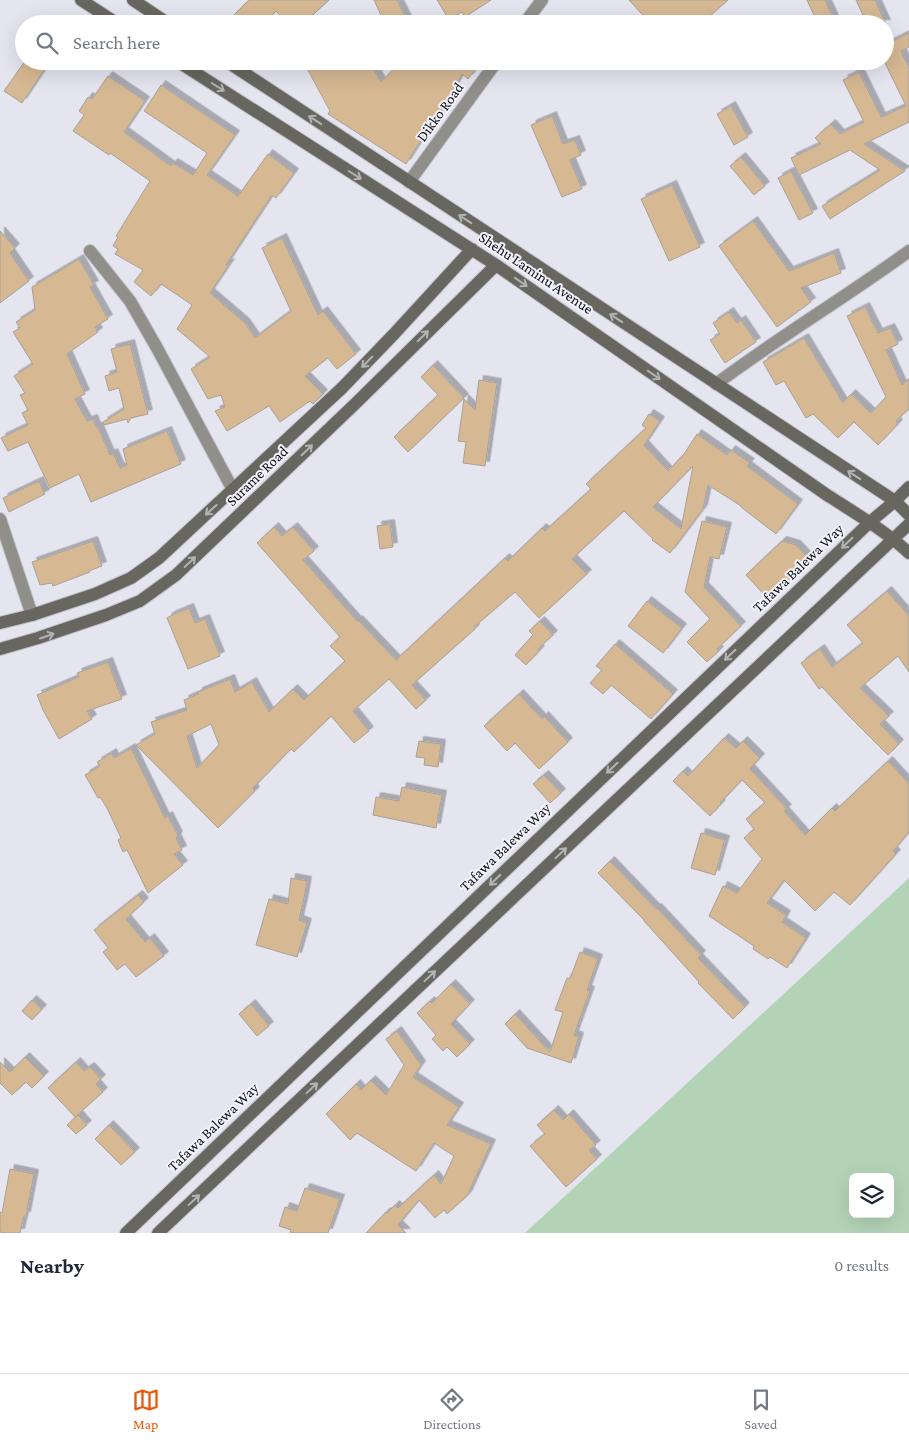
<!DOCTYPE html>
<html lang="en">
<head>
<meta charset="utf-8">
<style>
	:root { --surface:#fff; --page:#f6f6f7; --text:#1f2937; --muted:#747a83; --line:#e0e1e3; --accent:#ea580c }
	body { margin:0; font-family:"Crimson Pro",serif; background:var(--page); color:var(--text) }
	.controls { position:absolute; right:15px; bottom:15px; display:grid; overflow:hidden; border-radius:8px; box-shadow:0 5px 20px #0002 }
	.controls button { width:45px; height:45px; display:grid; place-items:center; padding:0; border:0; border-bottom:1px solid var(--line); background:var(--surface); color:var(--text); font:25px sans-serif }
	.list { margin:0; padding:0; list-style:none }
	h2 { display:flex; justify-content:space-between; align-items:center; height:65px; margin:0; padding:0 20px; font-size:21px }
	h2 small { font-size:16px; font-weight:400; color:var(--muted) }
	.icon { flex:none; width:28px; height:28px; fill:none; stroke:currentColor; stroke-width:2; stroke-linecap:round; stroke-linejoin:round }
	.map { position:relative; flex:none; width:909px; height:1233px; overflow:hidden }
	.search { position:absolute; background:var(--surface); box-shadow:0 5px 20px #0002; left:15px; right:15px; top:15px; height:55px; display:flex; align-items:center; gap:12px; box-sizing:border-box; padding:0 18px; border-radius:28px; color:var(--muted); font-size:19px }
	.sheet { height:140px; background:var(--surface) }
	nav { display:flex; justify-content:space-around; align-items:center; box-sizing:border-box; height:70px; border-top:1px solid var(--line); background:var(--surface); font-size:14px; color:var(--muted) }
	nav a { display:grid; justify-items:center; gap:2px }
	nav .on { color:var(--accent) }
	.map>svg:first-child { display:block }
	.green { fill:#b3d3b7; fill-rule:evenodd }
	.building { fill:#d6b893; stroke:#a8a198; fill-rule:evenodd; filter:url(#shadow) }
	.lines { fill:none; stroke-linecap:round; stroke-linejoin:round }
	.street-casing { stroke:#c3c3cd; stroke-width:14 }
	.secondary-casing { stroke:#c3c3cd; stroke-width:14 }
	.street { stroke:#908f8a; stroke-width:12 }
	.secondary { stroke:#67665f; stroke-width:12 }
	.oneway { stroke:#b3b3b6 }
	.labels { text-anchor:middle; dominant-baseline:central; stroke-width:4; stroke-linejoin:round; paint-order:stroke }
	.street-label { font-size:15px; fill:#121115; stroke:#f2f2fd }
</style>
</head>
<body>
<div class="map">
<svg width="909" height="1233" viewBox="0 0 909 1233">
	<defs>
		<filter id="shadow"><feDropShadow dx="4.5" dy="-4.5" stdDeviation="0" flood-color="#0004"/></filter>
	</defs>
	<rect width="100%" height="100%" fill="#e5e5f0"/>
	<path class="green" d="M909 878V1233H525ZM853 1177H890V1214H853Z"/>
	<path class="building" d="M249 0H329L303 24H288L276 11 264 24H225Z
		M374 0H397L409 24H385Z
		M437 0H491L465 17 462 12 449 20Z
		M629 0H728L701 24H651Z
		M807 0H825L836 24H818Z
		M856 0H875L886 24H867Z
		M909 33V47L901 51 909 68V122L864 144 905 171 830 219 822 206 880 170 850 150 799 175 791 158 821 144 815 138 831 124 840 134 864 122 843 80 859 72 881 117 906 106 885 63V45Z
		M25 61H50L22 103 4 91Z
		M303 61H369L381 82 401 61H470L477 68 468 79 462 74 428 135 425 134 406 164 328 114 330 111Z
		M108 76 145 101 124 132 171 166 173 163 193 175 207 153 144 111 161 85 235 135 207 175 238 196 268 154 294 173 276 198 272 195 226 265 230 263 210 293 245 323 255 338 291 311 262 248 282 238 318 315 323 311 356 354 337 369 328 358 305 376 323 394 313 404 310 401 280 422 269 406 227 431 215 411 225 407 221 395 208 399 191 369 210 357 177 329 192 305 161 284 151 296 134 282 143 270 115 254 118 249 113 246 118 237 116 236 150 181 110 153 109 155 73 131 84 115 79 111 88 97 92 99Z
		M731 106 748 137 734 145 717 114Z
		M552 116 563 144 575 140 581 155 570 160 582 189 562 197 531 125Z
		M741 157 765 186 754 195 730 166Z
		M791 171 813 213 799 220 778 178Z
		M672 185 700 247 669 261 641 199Z
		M753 221 789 271 834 253 841 273 801 288 811 302 777 327 719 246Z
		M0 231 15 248 10 253 29 281 0 303Z
		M79 259 94 285 90 287 108 319 95 327 98 332 67 354 85 394 75 399 87 421 93 419 96 427H98L110 455 113 453 120 468 127 465 123 449 167 431 181 464 91 502 79 474 50 488 28 442 8 451 1 438 28 425 22 413 28 410 20 395 25 393 14 376 33 364 13 332 20 328 16 322 35 310 32 287Z
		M865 307 878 333 890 328 898 344 886 350 902 385 909 379V409L896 421 898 424 878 445 854 422 838 438 813 414 806 418 784 381 776 385 763 362 804 338 843 403 851 394 871 413 886 397 847 316Z
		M729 312 737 323 741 320 756 342 725 363 710 340 720 334 713 323Z
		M130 344 148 414 131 418 128 423 127 419 104 425 103 422 124 409 119 388 109 391 105 376 117 372 111 349Z
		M433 365 464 398 408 452 394 437 438 395 421 377Z
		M479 380 497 383 485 466 463 463 466 442 458 441 464 399 475 410Z
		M649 414 660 421 644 445 668 471 684 454 697 434 727 455 731 450 750 463 747 466 798 504 776 534 741 507V506L708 485 703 509 670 553 652 540 653 539 624 511 572 559 587 574 539 618 515 592 474 627 475 629 412 685 426 700 416 709 389 679 353 711 369 731 354 743 331 716 294 752 291 749 253 788 255 791 218 828 136 745 155 734 151 722 187 710 184 700 198 694V692L230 679 235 692 252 682 269 712 293 689 304 700 345 661 330 646 340 637 257 543 274 527 282 536 293 527 314 551 303 560 357 621 358 620 396 660 505 558 508 561 542 528 545 531 591 489 586 484 646 428 642 425ZM693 466 681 529 653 507ZM211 724 219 745 197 768 187 736Z
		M39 481 45 494 9 512 3 498Z
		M702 521 727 527 719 559 710 557 704 587 741 626 717 649 719 651 707 662 687 642 710 619 685 592Z
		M390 524 393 547 380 549 377 526Z
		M93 541 102 566 89 571 90 572 53 586 52 583 40 585 32 562Z
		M782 541 796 545 812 562 770 601 746 575Z
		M887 591 909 616V672L898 656 860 688 889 716 880 724 899 744 888 755 850 717 822 687 819 689 801 663 820 649 832 667 863 643 847 625Z
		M647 601 682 628 663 653 628 626Z
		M189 608 195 623 205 619 220 656 188 669 167 618 172 615Z
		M540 621 553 635 538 649 540 650 526 665 515 655 533 635 529 631Z
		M615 644 673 694 651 719 611 685 603 694 590 683 602 670 596 666Z
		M108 662 122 699 87 711 92 719 59 739 43 710 37 695 79 677 77 673Z
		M519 694 542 719 544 716 568 742 539 769 515 743 507 751 484 726Z
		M724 738 736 748 743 741 760 758 750 769 787 809 784 811 805 835 832 808 835 811 888 761 909 784V832L893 851 896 854 850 905 834 892 815 911 784 880 767 903 786 915 782 922 806 938 787 968 770 957 768 959 753 949 754 946 709 916 723 886 737 893 762 859 744 838 754 829 746 819 765 803 742 780 720 803 721 804 710 816 673 781 683 771 688 776Z
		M419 741 441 744 438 767 424 765 425 758 416 757Z
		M131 748 165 818 168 816 178 836 176 838 182 850 174 854 183 865 148 893 127 850 123 852 118 840 121 838 107 808 100 797 98 798 85 775 100 766 97 762 112 753 114 758Z
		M544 775 561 793 550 803 533 784Z
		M402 787 442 795 436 828 373 815 376 797 399 801Z
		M701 833 725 840 715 875 691 868Z
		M610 861 656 909 657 908 701 955 698 958 745 1007 733 1019 698 983 699 982 644 921V920L598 873Z
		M291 878 307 881 303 903 299 920 307 923 297 957 256 945 269 899 288 904Z
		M138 895 144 902 126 919 145 942 150 938 164 956 136 977 125 964 117 970 103 952 108 948 94 930Z
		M580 952 598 959 587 990 590 991 574 1035 579 1037 571 1063 527 1048 505 1024 515 1014 550 1052 563 1012 555 1010 567 978 570 979Z
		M451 984 470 1004 451 1024 470 1044 457 1057 447 1047 443 1051 432 1039 436 1035 417 1013 430 1001 432 1003Z
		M32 1000 42 1009 32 1020 22 1011Z
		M251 1004 269 1026 257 1036 239 1014Z
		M397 1031 421 1065 413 1077 459 1107 447 1125 491 1144 467 1196 447 1214 444 1210 435 1218 419 1200 398 1225 406 1233H366L386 1212 387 1213 395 1205 398 1208 434 1175 441 1184 454 1156 434 1143 416 1171 357 1133 350 1140 326 1114 356 1084 361 1090 371 1080 386 1095 404 1065 386 1039Z
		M25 1057 44 1076 32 1088 26 1082 12 1095 0 1083V1062L10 1072Z
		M76 1062 84 1071 90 1067 101 1079 96 1084 103 1092 75 1117 48 1088Z
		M554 1110 563 1120 569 1114 596 1145 589 1150 597 1159 566 1187 530 1146 545 1134 537 1125Z
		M78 1115 87 1125 76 1134 67 1125Z
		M109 1125 135 1152 121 1165 95 1139Z
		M10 1169 34 1174 26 1216H24L20 1233H6L0 1232V1212L2 1213Z
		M305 1188 340 1199 328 1233H290L291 1230 279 1226 285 1207 297 1211Z"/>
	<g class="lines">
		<g class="street-casing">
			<path id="street" d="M524 24 542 0
				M409 182 497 61
				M90 251 130 301 157 348 233 490
				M716 384C779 337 846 297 909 251
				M0 519 32 615"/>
		</g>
		<g class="secondary-casing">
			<path id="secondary" d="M81 0 118 24
				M133 0 169 24
				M177 61 496 265 827 495C855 513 884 530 909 553
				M226 61 895 501 909 515
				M0 623 32 615 95 594 131 578 159 558 342 388 394 334 472 249
				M0 649 38 638 106 615 140 601 176 575 356 403 496 265
				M126 1233 870 522 895 501 909 487
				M158 1233 909 524"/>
		</g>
		<use href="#street" class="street"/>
		<use href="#secondary" class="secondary"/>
	</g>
	<defs><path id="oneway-shaft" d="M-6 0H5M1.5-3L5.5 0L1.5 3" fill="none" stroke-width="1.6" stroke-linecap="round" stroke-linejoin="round" transform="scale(1.25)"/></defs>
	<g class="oneway">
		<use href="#oneway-shaft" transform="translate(218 87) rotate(32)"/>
		<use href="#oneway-shaft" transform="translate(315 120) rotate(-147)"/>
		<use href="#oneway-shaft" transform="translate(355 175) rotate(32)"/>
		<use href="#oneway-shaft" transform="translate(465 219) rotate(-147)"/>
		<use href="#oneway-shaft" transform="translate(521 282) rotate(35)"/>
		<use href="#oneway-shaft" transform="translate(616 318) rotate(-147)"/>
		<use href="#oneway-shaft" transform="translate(423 336) rotate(-44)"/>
		<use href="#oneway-shaft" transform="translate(367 362) rotate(134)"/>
		<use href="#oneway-shaft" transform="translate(654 375) rotate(35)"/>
		<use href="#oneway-shaft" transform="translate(307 450) rotate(-44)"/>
		<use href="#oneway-shaft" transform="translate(854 475) rotate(-147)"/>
		<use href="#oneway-shaft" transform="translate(211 510) rotate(138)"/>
		<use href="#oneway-shaft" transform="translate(847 543) rotate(136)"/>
		<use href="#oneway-shaft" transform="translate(190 562) rotate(-43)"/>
		<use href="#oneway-shaft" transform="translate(47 636) rotate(-19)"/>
		<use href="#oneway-shaft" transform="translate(730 655) rotate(136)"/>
		<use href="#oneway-shaft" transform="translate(612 768) rotate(136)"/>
		<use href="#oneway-shaft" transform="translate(561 853) rotate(-43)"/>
		<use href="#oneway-shaft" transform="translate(495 880) rotate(136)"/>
		<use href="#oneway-shaft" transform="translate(430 976) rotate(-43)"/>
		<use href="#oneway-shaft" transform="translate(312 1088) rotate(-43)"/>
		<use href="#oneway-shaft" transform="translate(194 1200) rotate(-43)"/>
	</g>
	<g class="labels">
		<g class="street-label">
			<text transform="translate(440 112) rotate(-54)">Dikko Road</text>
			<text transform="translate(536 273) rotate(34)">Shehu Laminu Avenue</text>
			<text transform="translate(257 476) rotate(-44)">Surame Road</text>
			<text transform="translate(798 568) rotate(-44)">Tafawa Balewa Way</text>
			<text transform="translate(505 847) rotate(-44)">Tafawa Balewa Way</text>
			<text transform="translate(213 1127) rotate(-44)">Tafawa Balewa Way</text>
		</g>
	</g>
</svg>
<div class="controls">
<button><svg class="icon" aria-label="layers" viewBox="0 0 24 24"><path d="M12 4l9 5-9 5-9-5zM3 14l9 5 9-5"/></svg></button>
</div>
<div class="search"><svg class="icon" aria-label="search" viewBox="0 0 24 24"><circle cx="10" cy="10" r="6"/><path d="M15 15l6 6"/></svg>Search here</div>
</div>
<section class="sheet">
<h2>Nearby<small>0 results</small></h2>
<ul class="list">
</ul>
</section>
<nav>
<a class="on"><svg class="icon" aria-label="map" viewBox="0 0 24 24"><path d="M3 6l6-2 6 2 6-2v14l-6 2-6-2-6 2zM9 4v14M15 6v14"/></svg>Map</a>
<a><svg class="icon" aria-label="directions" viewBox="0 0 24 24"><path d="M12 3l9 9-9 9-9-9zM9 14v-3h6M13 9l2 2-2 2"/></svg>Directions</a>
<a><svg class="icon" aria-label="saved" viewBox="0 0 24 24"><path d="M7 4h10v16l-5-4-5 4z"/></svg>Saved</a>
</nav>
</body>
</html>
